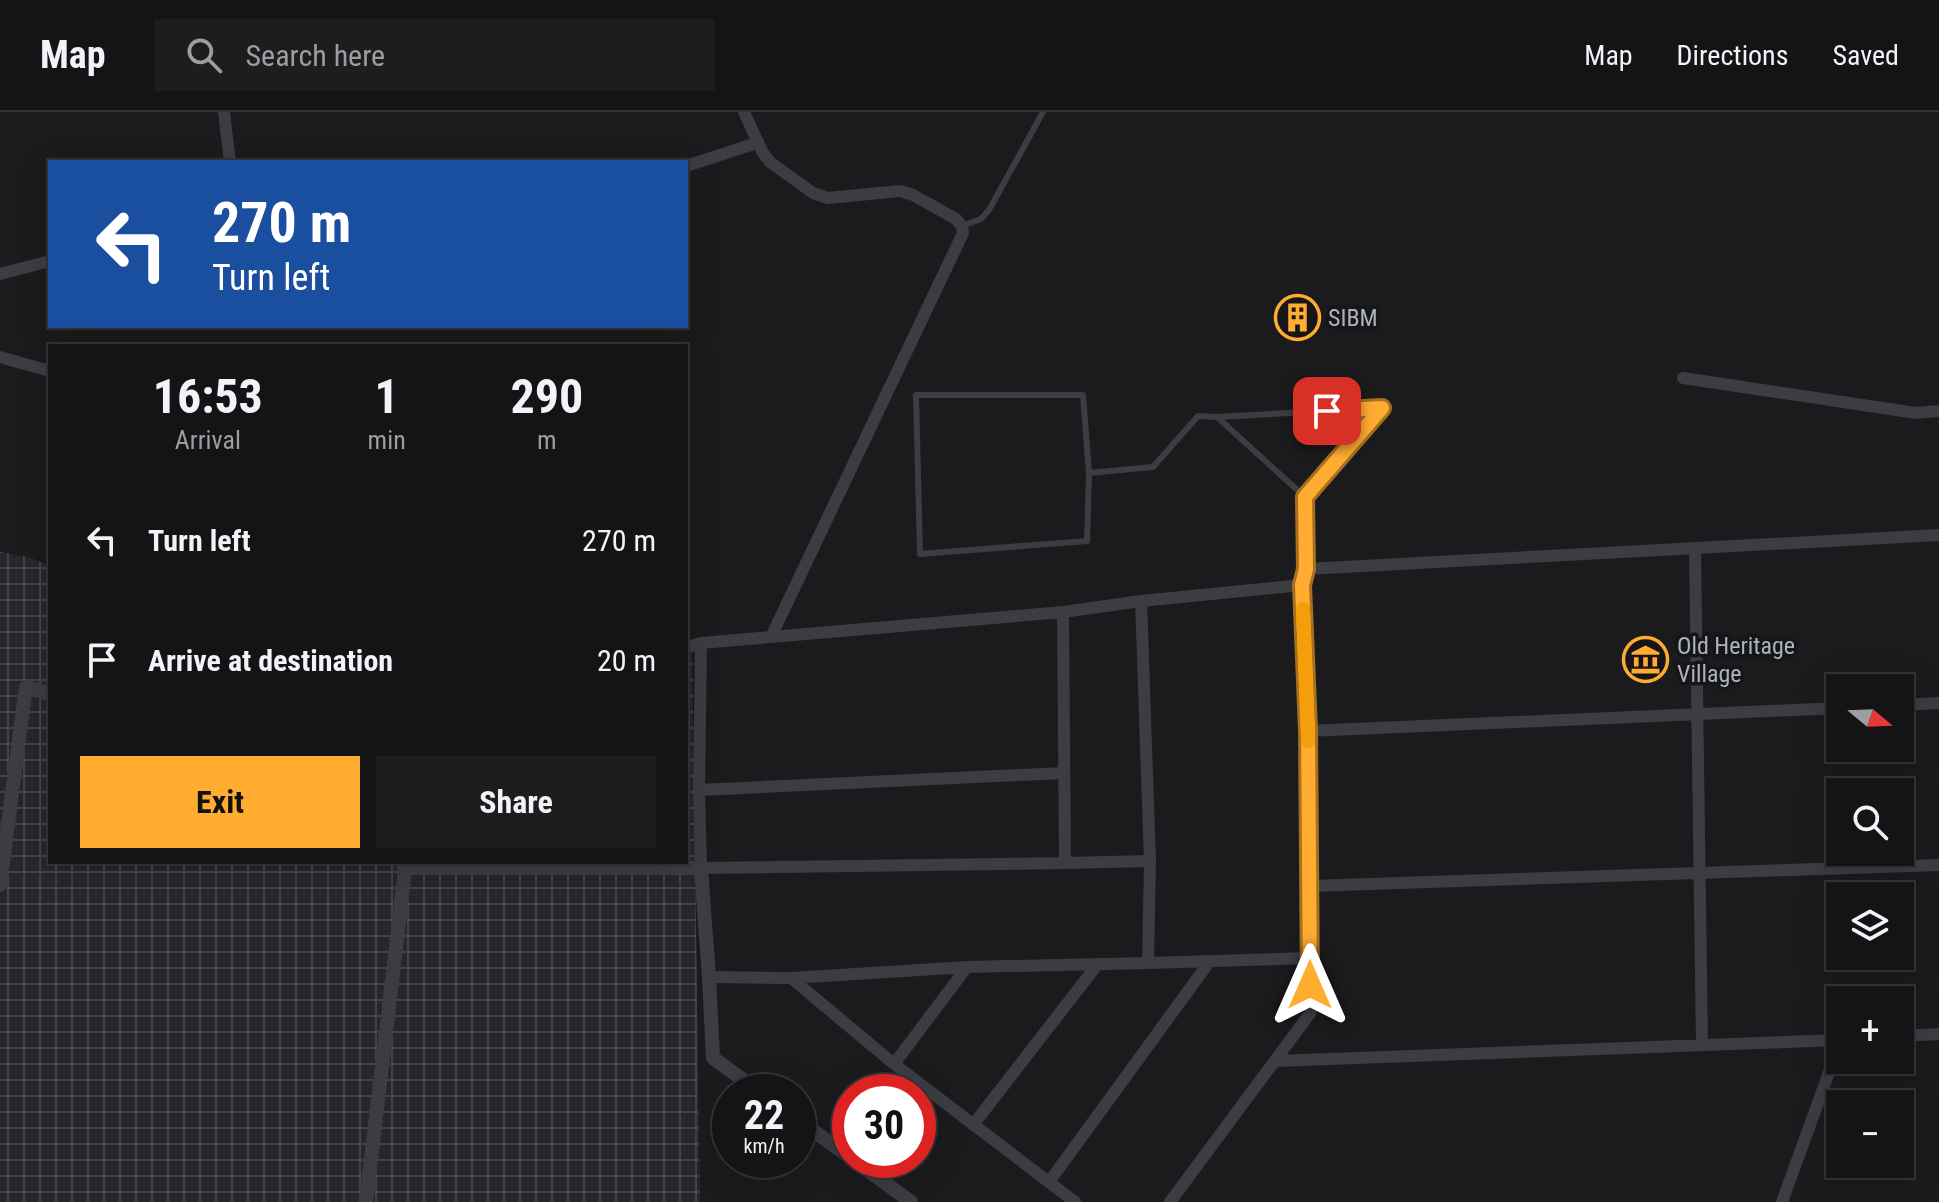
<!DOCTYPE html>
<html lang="en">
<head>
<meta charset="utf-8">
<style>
  :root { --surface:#141416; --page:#1d1d1f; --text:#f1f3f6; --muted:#9d9ea1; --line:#333335; --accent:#ffac31 }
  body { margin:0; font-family:"Roboto Condensed",sans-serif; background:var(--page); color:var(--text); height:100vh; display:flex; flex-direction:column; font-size:30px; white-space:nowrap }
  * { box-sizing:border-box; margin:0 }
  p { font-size:26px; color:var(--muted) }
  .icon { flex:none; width:44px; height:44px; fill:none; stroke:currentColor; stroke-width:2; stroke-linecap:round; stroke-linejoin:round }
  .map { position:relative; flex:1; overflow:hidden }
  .details { position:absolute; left:48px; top:232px; width:640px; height:520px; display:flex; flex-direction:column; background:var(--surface); border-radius:0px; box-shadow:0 8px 32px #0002,0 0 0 2px var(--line) }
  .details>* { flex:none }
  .hud { position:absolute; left:48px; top:48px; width:640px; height:168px; border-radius:0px; box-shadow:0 8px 32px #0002,0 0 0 2px var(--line); background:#1a4fa0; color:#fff; overflow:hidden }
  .needle { width:52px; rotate:109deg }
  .controls { position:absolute; left:1826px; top:562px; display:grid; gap:16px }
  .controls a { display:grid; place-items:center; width:88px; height:88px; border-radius:0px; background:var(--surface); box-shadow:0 8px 32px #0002,0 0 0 2px var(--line); font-size:40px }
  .speed { position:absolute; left:712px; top:962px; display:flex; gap:16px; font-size:40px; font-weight:700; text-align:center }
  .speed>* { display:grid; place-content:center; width:104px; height:104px; border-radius:50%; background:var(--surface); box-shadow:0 8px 32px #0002,0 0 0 2px var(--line); line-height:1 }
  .speed small { font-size:20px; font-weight:400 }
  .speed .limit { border:12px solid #d22; background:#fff; color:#111 }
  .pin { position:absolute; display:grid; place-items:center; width:68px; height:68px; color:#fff; margin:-34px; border-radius:16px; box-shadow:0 4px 12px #0006 }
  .me { position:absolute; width:88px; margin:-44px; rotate:0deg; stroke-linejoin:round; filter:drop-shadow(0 0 6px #0008) }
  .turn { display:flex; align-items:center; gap:28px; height:168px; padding:0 32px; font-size:36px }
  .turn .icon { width:104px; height:104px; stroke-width:2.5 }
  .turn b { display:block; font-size:56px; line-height:68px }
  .eta { display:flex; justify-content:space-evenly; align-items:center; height:136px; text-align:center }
  .eta b { font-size:48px; font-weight:700; line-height:56px }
  .cta { display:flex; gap:16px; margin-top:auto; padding:16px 32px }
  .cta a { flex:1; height:92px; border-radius:0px; background:var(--accent); color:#111; font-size:32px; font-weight:700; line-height:92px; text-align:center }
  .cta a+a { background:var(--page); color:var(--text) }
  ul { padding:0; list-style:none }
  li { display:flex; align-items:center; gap:24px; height:120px; padding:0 32px }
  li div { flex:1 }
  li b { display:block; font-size:30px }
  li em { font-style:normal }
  header { display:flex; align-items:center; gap:48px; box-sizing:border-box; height:112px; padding:0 40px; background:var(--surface); border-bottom:2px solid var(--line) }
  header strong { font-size:38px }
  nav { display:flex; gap:44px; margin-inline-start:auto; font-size:28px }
  .search { width:560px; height:72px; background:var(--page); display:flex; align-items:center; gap:20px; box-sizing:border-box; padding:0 28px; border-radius:0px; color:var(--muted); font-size:30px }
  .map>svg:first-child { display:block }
  .industrial { fill:url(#industrial-grid) }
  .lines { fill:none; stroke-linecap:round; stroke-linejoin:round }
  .service { stroke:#3b3d43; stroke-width:6 }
  .minor { stroke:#3b3d43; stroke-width:12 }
  .tertiary { stroke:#3b3d43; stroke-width:14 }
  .route-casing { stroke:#a67020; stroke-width:20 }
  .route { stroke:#ffac31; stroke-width:14 }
  .slow { stroke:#f59e0b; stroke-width:14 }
  .labels { text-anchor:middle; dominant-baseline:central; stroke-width:7; stroke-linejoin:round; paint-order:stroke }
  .poi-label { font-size:24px; fill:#acb3be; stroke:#161619; text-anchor:start }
</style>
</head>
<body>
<header>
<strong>Map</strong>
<div class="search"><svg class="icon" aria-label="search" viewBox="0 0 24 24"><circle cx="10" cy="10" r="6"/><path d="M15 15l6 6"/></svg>Search here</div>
<nav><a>Map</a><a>Directions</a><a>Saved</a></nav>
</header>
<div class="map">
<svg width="1939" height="1090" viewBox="0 0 1939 1090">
  <defs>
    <pattern id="industrial-grid" width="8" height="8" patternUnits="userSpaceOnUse" patternTransform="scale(2)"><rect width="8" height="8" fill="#26272b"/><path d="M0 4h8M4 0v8" fill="none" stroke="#434448"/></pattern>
  </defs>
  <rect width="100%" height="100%" fill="#1b1b1d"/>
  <path class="industrial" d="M0 440 29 445 50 454V750H686V542L692 541 700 1090H0Z"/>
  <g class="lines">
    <path class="service" d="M962 114 981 107 989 98 1043 0
      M1217 305 1305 385 1306 457
      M1089 361 1083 283H916L920 442 1087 429 1089 361 1153 355 1198 304 1217 305 1382 296
      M1305 385 1382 296"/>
    <path class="minor" d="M224 0 230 50
      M744 0 763 41 770 50 813 81 828 86 900 79 913 83 956 107 962 114 963 121 771 525
      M686 54 757 31
      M0 162 50 149
      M0 245 50 259
      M1683 266 1916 301 1939 299
      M1695 436 1702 933
      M1141 489 1150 749
      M1063 500 1065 751 1150 749 1148 851 1310 846
      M686 536 701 531
      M1900 593 1939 591
      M1308 619 1302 473 1306 457 1939 423
      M699 678 1063 661
      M1065 751 701 756 699 678 701 531 1063 500 1141 489 1302 473
      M1310 774 1939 753
      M709 865 791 866 967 855 1148 851
      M791 866 894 952 1075 1090
      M1900 924 1939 922
      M1275 949 1840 928
      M894 952 967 855
      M973 1013 1097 853
      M1049 1070 1210 849
      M1170 1090 1311 900 1308 619 1840 596
      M1782 1090 1840 930"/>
    <path class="tertiary" d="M404 756H701L709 865 713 946 760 980
      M0 773 26 575 50 582
      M798 1008 850 1045
      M854 1048 911 1090
      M366 1090 406 750"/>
  </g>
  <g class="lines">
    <defs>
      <path id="route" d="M1310 873 1308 619 1302 473 1306 457 1305 385 1382 296 1327 299"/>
    </defs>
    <use href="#route" class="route-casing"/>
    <use href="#route" class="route"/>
    <path class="slow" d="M1303 497 1308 629"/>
  </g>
  <defs>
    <symbol id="building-ring" viewBox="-11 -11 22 22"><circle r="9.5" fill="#161619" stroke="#ffac31" stroke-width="1.5"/><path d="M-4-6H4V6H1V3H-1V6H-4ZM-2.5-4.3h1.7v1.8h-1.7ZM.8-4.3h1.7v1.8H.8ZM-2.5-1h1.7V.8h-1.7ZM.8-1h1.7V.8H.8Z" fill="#ffac31"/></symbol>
    <symbol id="museum-ring" viewBox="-11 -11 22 22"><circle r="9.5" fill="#161619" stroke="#ffac31" stroke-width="1.5"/><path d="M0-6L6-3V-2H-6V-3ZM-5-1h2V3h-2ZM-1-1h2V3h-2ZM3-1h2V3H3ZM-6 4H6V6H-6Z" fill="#ffac31"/></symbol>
  </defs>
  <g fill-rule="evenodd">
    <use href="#building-ring" x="1272" y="180" width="51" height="51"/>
    <use href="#museum-ring" x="1620" y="522" width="51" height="51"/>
  </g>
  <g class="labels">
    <g class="poi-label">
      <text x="1328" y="206">SIBM</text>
      <text x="1677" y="534">Old Heritage<tspan x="1677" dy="28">Village</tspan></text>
    </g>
  </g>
</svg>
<div class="controls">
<a><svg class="needle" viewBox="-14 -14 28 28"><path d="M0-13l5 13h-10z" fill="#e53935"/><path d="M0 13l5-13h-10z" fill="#9d9ea1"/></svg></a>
<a><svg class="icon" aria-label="search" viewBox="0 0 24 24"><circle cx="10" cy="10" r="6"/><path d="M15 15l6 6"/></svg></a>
<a><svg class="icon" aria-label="layers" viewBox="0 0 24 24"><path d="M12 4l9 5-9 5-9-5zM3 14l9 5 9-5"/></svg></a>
<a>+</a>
<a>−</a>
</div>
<div class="speed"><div>22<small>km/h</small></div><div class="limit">30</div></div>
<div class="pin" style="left:1327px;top:299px;background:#d93025"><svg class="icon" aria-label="arrive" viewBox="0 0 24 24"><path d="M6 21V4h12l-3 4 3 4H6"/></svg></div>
<svg class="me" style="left:1310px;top:873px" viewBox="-20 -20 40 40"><path d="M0-17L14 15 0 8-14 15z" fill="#ffac31" stroke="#fff" stroke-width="4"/></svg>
<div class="hud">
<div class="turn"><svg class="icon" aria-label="left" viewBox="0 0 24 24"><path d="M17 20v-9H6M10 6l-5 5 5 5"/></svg><div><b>270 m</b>Turn left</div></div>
</div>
<section class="details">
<div class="eta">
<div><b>16:53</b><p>Arrival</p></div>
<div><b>1</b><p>min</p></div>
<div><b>290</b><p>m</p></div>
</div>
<ul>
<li><svg class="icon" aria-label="left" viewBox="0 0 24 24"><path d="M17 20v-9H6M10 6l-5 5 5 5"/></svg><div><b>Turn left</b></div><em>270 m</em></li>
<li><svg class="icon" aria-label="arrive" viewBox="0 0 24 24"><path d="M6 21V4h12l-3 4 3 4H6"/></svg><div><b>Arrive at destination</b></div><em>20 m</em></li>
</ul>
<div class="cta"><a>Exit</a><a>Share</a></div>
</section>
</div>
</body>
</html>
